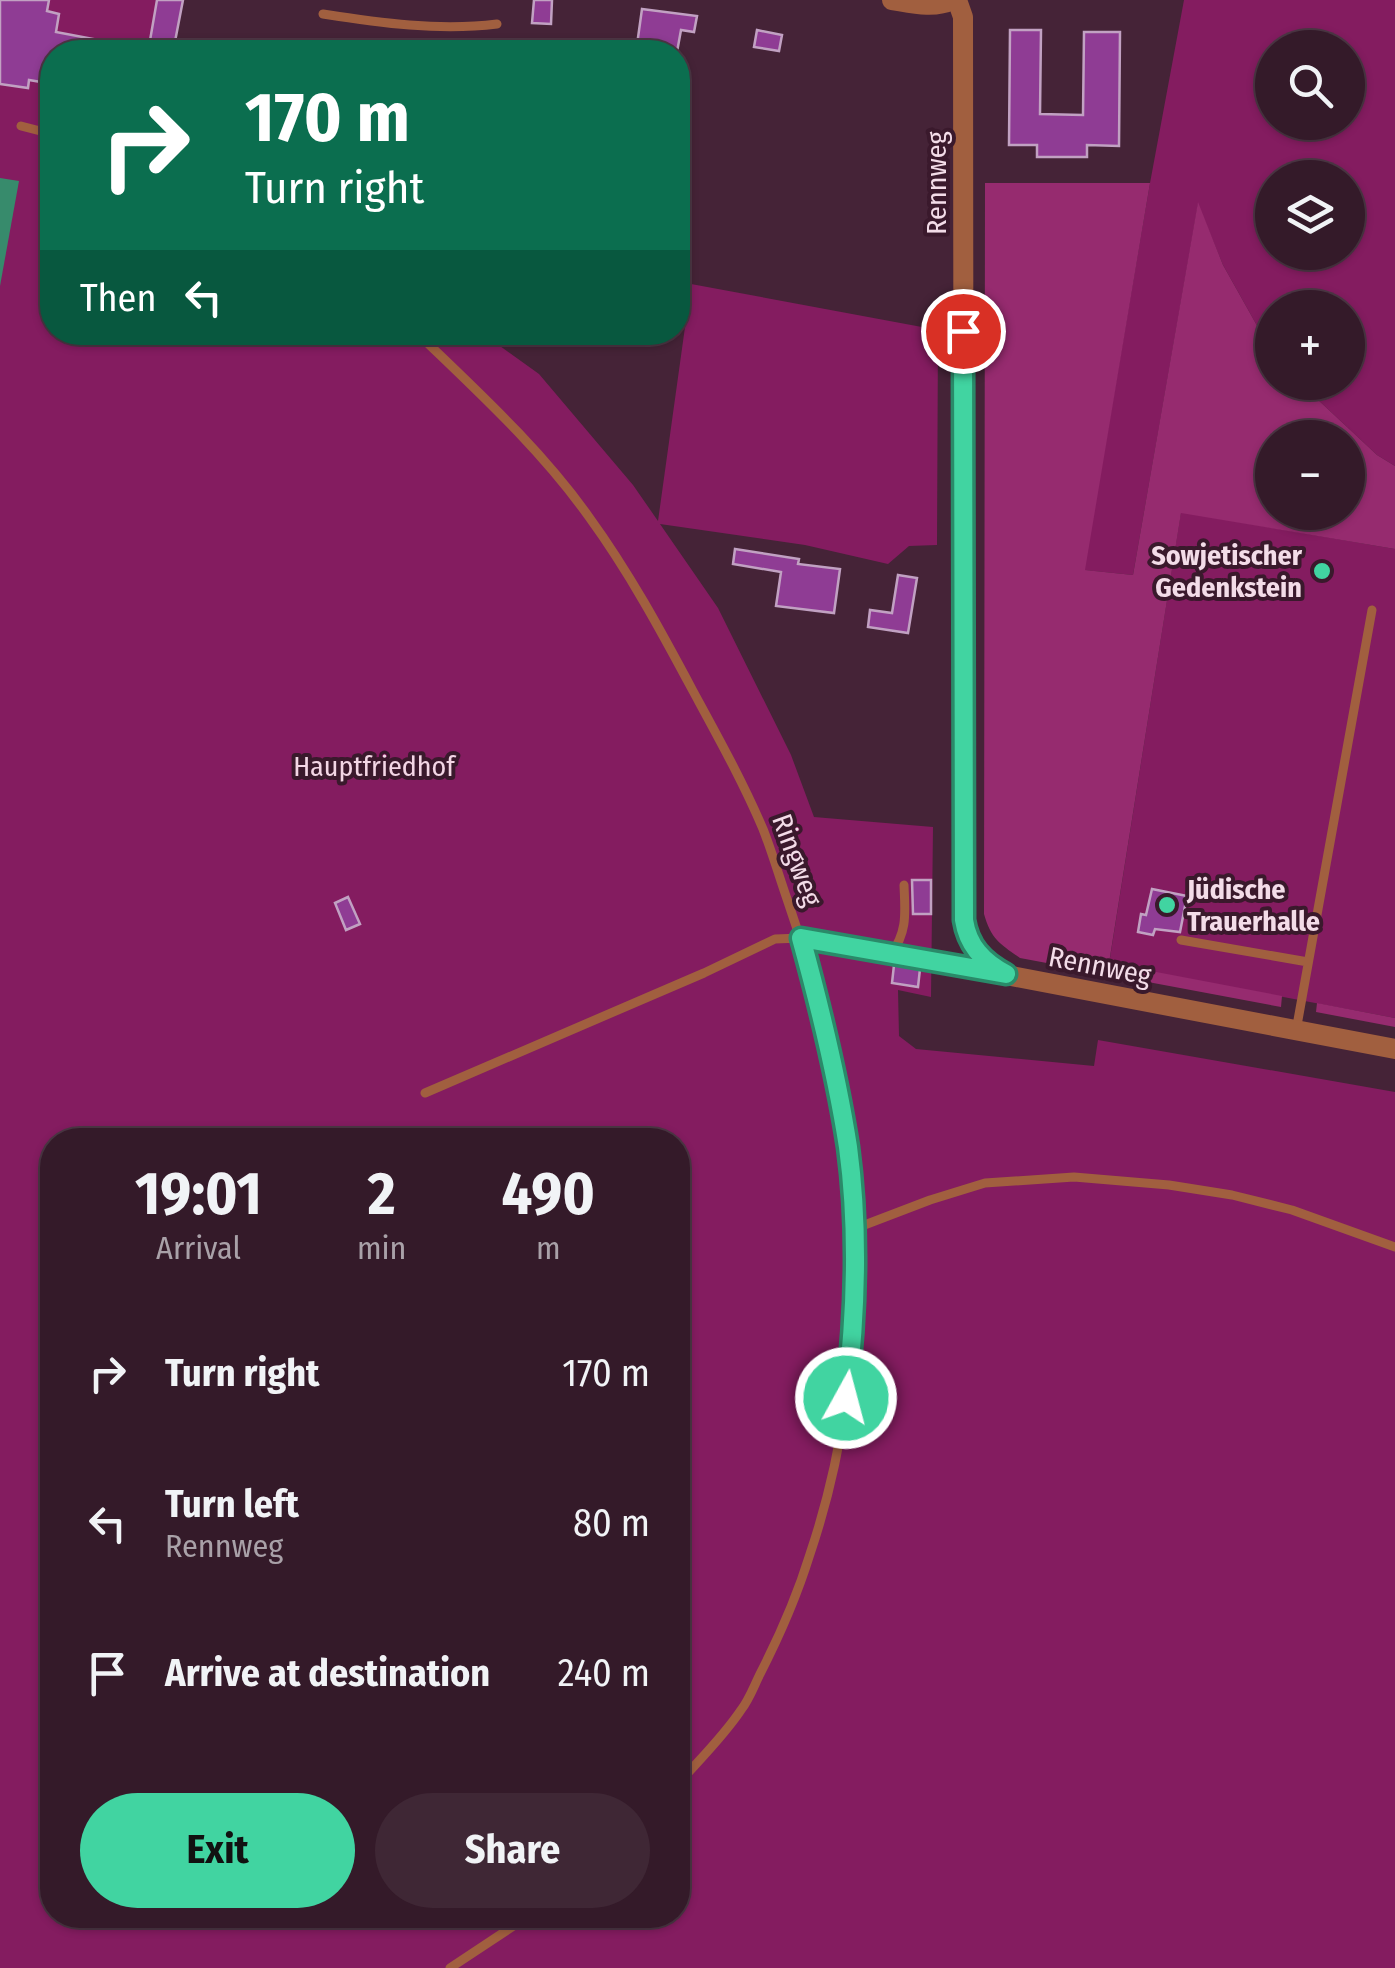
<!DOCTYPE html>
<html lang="en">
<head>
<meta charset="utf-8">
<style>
  :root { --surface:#341a29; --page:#3f2735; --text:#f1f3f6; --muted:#a9a1a8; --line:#4e3846; --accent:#41d4a1 }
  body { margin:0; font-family:"Fira Sans Condensed",sans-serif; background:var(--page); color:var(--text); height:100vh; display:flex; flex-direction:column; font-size:38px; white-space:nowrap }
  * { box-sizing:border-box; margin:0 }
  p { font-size:32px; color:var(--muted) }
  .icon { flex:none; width:55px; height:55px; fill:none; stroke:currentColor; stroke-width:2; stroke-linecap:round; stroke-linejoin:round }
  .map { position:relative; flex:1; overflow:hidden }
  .sheet { position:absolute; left:40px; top:1128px; width:650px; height:800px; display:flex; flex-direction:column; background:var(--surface); border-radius:40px; box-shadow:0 2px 8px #0004,0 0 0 2px var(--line) }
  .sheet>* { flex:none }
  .hud { position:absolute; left:40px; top:40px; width:650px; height:305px; border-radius:40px; box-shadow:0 2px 8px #0004,0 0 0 2px var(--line); background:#0b6e4f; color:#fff; overflow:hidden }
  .fabs { position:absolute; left:1255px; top:30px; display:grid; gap:20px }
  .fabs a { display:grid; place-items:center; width:110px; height:110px; border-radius:50%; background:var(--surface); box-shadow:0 2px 8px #0004,0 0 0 2px var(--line); font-size:50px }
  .pin { position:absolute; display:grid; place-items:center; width:85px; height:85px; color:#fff; margin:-42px; border:5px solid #fff; border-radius:50%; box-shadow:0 2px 10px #0007 }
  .me { position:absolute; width:110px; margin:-55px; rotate:7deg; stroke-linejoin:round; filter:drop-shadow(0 0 8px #0008) }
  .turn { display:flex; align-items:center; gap:35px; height:210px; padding:0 40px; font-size:45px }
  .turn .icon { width:130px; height:130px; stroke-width:2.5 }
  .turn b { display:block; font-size:70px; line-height:85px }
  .then { display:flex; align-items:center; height:95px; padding:0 40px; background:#0003; gap:20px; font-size:38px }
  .eta { display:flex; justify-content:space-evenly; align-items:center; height:170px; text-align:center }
  .eta b { font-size:60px; font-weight:700; line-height:70px }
  .action { display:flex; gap:20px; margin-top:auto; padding:20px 40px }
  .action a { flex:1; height:115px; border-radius:60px; background:var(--accent); color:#111; font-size:40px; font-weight:700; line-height:115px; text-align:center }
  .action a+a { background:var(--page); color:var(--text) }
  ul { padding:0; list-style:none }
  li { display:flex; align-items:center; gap:30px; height:150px; padding:0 40px }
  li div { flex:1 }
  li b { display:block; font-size:38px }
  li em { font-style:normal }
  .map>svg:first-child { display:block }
  .green { fill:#841c60; fill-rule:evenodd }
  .forest { fill:#962b6f; fill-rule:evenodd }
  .water { fill:#378b6c }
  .building { fill:#8f3c94; stroke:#c1a1c2; stroke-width:2.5 }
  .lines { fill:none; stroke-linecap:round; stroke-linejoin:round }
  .service { stroke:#a15f3f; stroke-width:9 }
  .tertiary { stroke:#a15f3f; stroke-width:20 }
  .route-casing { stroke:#2a8a69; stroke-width:25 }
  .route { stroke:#41d4a1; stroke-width:18 }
  .poi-dot { fill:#41d4a1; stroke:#3a192c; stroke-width:4 }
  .labels { text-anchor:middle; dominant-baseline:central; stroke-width:8; stroke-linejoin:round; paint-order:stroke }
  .street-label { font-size:28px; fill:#f3dce8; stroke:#3a192c }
  .poi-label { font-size:28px; font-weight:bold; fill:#f3dce8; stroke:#3a192c; text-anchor:end }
  .park-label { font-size:28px; fill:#f3d6e5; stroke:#3a192c }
</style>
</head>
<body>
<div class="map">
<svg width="1395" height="1968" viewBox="0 0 1395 1968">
  <rect width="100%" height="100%" fill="#452337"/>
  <path class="green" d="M0 0H183L173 52H52V332L482 333 539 374 633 485 658 521 691 284 938 330 937 545 909 546 888 564 805 545 660 524 718 608 791 755 814 817 933 827 931 997 898 990 899 1036 916 1049 1094 1066 1098 1040 1395 1092V1968H0ZM52 1140H678V1915H52Z
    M1184 0H1395V466L1377 455 1300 383 1348 382V308H1272V348L1260 331 1223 265 1198 204 1133 575 1084 570 1150 183ZM1272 48H1348V122H1272ZM1272 178H1348V252H1272Z
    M1181 512 1395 549V1018L1109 964Z"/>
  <path class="forest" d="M985 183H1150L1085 570 1133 575 1198 202 1223 265 1260 331 1272 348V382L1300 383 1377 455 1395 466V549L1181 513 1109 963 1282 996 1281 1007 1020 958C1000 944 991 939 984 914ZM1272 438H1348V512H1272Z
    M1317 1003 1395 1018V1027L1316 1012Z"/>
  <path class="water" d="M0 178 19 181 0 286Z"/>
  <path class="building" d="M0 0H49L47 11 59 14 56 32 125 45 124 52H52V64L47 83 29 80 28 88 0 84Z
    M157 0H183L173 52H148Z
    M534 0H552L551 24 532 23Z
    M642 9 697 16 694 32 681 30 677 52H636Z
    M757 30 782 35 779 51 754 47Z
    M1010 30H1041L1040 114 1083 115 1084 32H1120L1119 146 1087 145V157H1037V145H1009Z
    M735 549 799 559 798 564 840 569 834 613 776 606 781 572 733 564Z
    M898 575 917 578 908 633 868 627 870 610 892 613Z
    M912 880H931V914H913Z
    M1152 889 1187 896 1180 932 1155 929 1153 935 1138 932 1141 914 1146 915Z
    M348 897 360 924 346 930 335 903Z
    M894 965 920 969 918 987 892 983Z"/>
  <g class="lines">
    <path class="service" d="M323 14C380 23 439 31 497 24
      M21 126 52 134
      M416 332C477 391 540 448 589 517 629 572 661 631 693 691 718 737 743 782 763 829 772 852 779 876 787 899 860 1109 882 1341 810 1554 797 1596 780 1635 760 1674 754 1686 749 1700 741 1710 723 1737 699 1760 678 1784
      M1181 940 1308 962
      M891 954C908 931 905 912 904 885
      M1296 1031 1372 610
      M425 1093 704 973 775 939 801 938 993 972
      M854 1229 930 1200 985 1183 1074 1177 1169 1185 1232 1195 1292 1210 1395 1247
      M450 1968 530 1915"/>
    <path class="tertiary" d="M892 0C911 3 934 9 952 0
      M957 0 963 17 964 920C968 946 984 962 1006 975L1395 1049"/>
  </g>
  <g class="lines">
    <defs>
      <path id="route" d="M846 1398C856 1316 859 1229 848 1147 837 1076 820 1007 801 938L1006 974C983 962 968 946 964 920L963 331"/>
    </defs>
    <use href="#route" class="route-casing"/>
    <use href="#route" class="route"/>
  </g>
  <g class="poi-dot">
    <circle cx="1322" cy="571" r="10"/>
    <circle cx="1167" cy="905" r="10"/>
  </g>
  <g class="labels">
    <g class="street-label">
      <text transform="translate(936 183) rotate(-90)">Rennweg</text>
      <text transform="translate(797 860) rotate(70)">Ringweg</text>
      <text transform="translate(1100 966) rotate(11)">Rennweg</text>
    </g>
    <g class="poi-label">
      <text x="1302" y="555">Sowjetischer<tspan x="1302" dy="32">Gedenkstein</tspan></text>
      <text x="1187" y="889" text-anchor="start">Jüdische<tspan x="1187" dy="32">Trauerhalle</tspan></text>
    </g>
    <g class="park-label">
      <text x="374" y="766">Hauptfriedhof</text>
    </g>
  </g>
</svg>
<div class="fabs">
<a><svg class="icon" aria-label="search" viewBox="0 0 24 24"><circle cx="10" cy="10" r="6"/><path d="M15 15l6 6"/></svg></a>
<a><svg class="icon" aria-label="layers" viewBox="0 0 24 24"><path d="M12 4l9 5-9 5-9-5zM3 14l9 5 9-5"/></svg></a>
<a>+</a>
<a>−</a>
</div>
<div class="pin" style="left:963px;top:331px;background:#d93025"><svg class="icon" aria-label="arrive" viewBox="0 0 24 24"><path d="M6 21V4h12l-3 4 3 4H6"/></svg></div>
<svg class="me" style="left:846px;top:1398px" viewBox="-20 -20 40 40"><circle r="17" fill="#41d4a1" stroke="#fff" stroke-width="3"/><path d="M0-11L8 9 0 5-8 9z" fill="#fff"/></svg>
<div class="hud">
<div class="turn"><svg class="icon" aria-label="right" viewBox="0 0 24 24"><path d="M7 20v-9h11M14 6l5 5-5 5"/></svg><div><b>170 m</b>Turn right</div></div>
<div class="then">Then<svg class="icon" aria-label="left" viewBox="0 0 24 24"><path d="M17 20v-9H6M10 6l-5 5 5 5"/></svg></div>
</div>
<section class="sheet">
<div class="eta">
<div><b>19:01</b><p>Arrival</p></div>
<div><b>2</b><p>min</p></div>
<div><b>490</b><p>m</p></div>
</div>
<ul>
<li><svg class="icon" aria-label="right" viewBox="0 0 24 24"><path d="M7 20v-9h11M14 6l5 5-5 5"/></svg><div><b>Turn right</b></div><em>170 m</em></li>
<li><svg class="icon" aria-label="left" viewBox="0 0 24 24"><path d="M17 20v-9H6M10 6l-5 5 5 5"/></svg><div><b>Turn left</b><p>Rennweg</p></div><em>80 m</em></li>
<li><svg class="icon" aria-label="arrive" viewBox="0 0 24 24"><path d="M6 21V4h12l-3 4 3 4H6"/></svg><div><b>Arrive at destination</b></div><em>240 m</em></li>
</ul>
<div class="action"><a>Exit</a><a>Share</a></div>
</section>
</div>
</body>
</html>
